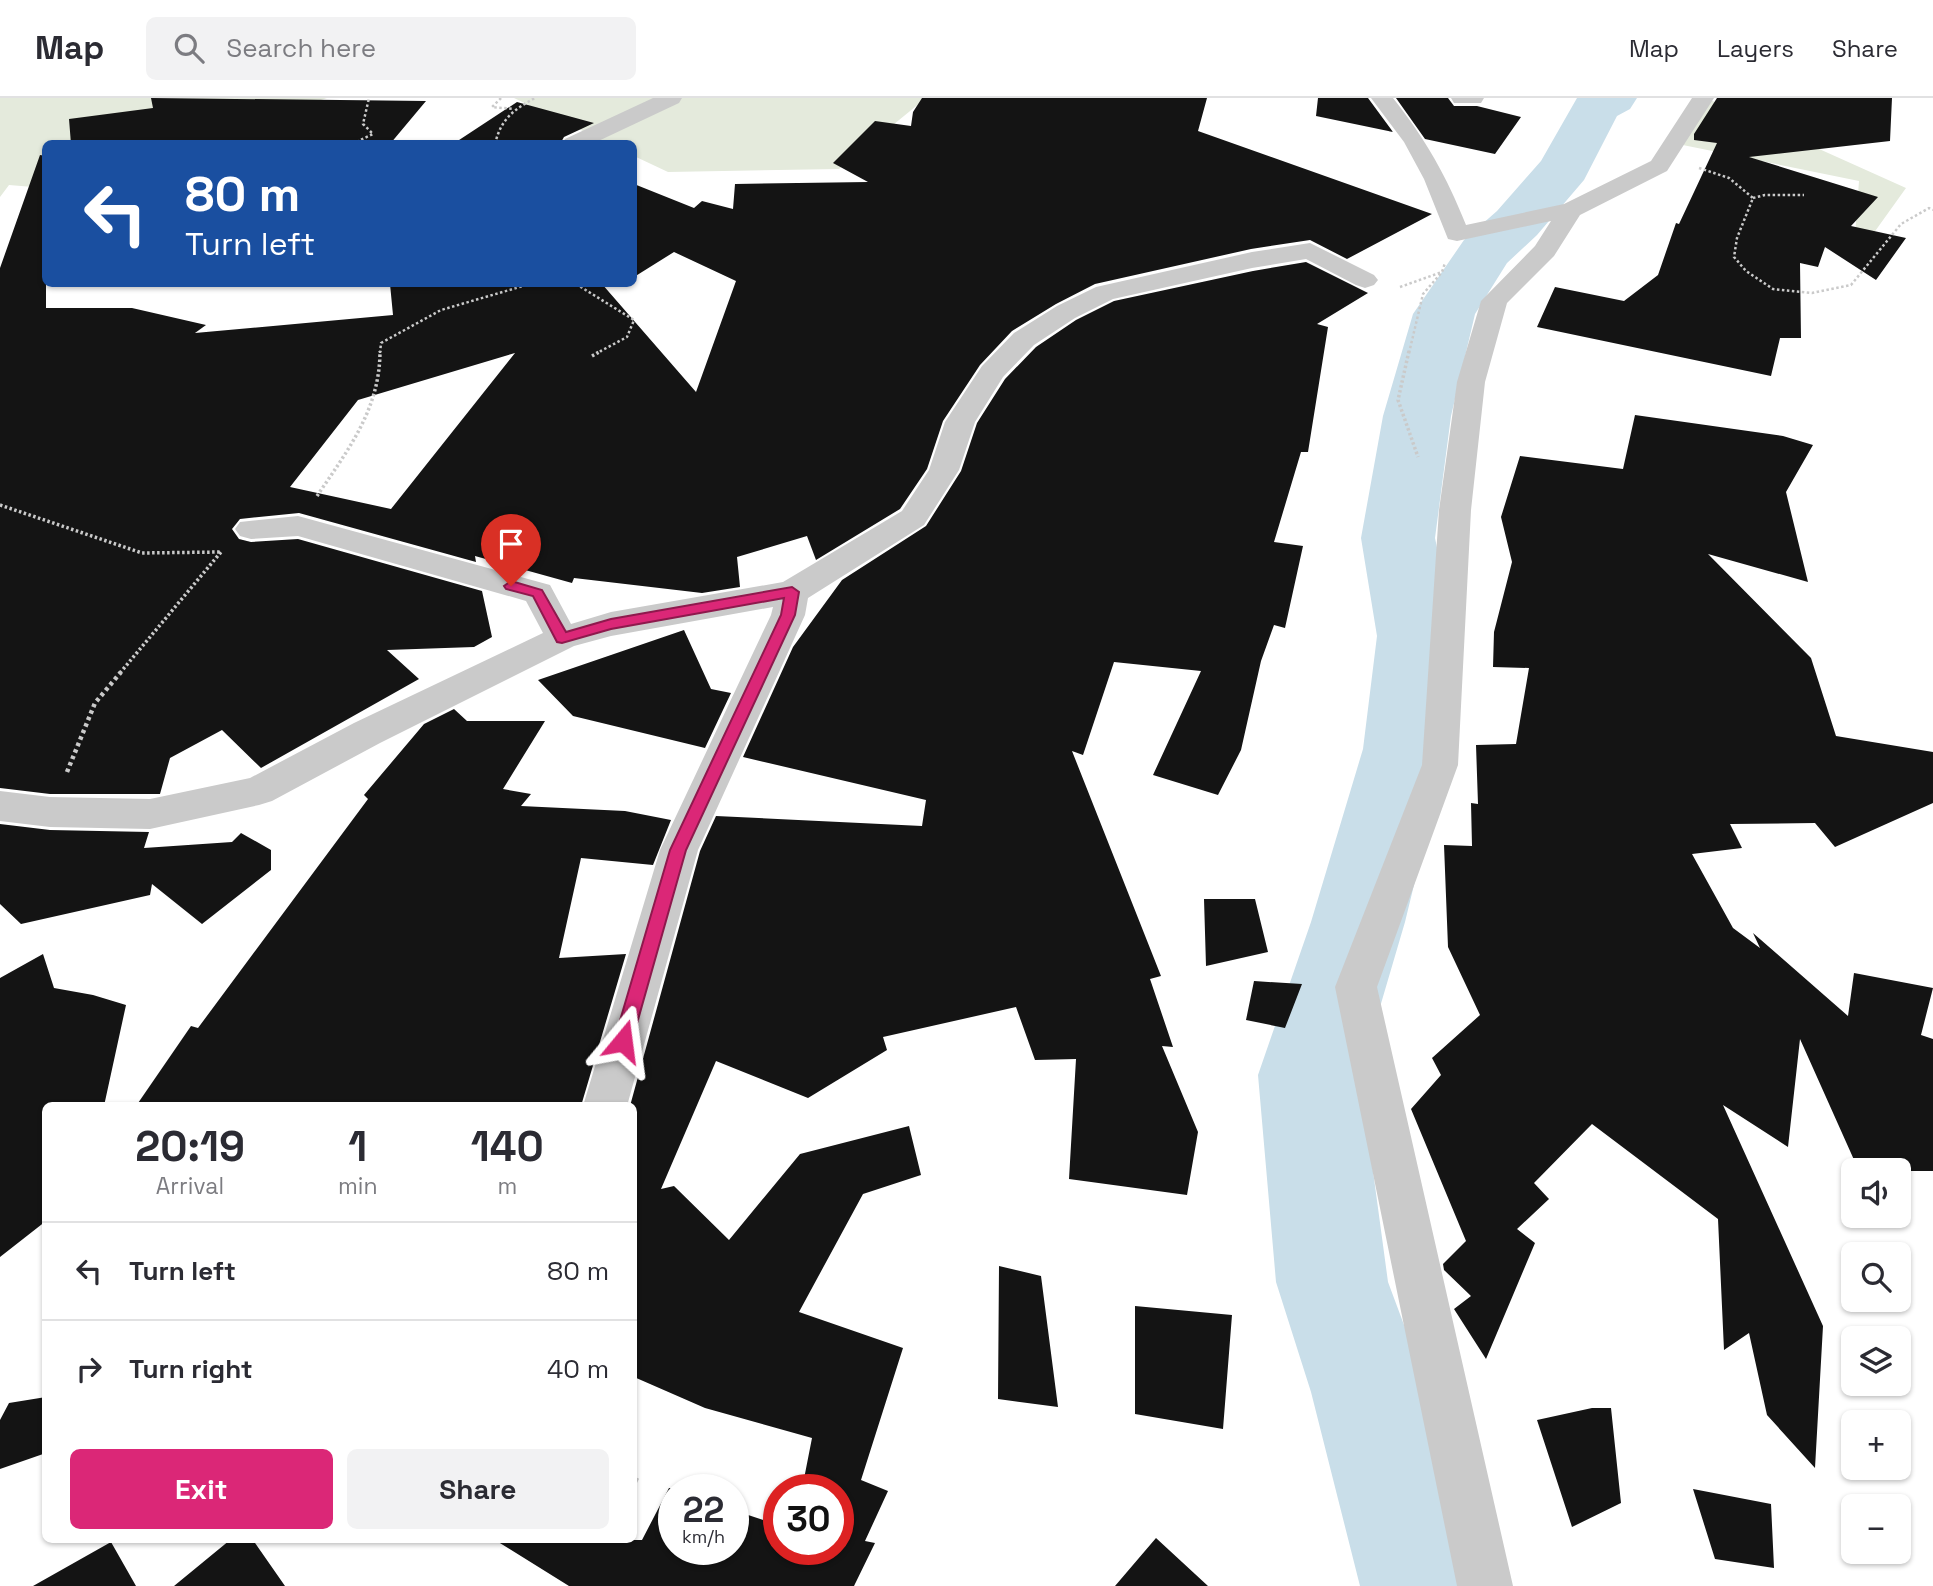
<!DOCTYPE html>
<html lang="en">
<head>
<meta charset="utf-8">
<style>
  :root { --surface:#fff; --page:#f2f2f3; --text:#2b2b33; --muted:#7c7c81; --line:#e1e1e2; --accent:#db2777 }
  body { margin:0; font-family:"Space Grotesk",sans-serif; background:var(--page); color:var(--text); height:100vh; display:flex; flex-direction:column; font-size:26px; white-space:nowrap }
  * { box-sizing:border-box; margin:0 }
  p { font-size:23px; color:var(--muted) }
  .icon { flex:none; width:38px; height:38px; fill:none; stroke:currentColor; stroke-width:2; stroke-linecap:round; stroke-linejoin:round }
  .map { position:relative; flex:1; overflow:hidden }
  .sheet { position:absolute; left:42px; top:1004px; width:595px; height:441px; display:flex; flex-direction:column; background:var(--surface); border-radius:10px; box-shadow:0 2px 5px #0004 }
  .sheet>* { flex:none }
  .guide { position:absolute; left:42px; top:42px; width:595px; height:147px; border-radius:10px; box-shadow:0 2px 5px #0004; background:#1a4fa0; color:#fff; overflow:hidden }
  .controls { position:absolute; left:1841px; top:1060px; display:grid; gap:14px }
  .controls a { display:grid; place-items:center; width:70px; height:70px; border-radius:10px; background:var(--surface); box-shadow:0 2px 5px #0004; font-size:35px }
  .speed { position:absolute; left:658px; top:1376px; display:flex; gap:14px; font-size:35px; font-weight:700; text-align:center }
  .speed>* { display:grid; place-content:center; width:91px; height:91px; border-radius:50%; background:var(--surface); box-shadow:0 2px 5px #0004; line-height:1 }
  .speed small { font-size:18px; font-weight:400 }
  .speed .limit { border:10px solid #d22; background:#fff; color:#111 }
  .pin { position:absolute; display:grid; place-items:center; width:60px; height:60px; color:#fff; margin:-72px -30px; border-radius:50% 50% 50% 0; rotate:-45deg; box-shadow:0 0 7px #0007 }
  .pin .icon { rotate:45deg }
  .me { position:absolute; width:77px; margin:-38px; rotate:16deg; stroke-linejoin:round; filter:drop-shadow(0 0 5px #0008) }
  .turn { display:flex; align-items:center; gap:24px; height:147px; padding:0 28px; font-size:32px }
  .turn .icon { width:91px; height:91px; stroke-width:2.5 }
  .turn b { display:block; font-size:49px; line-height:60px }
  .eta { display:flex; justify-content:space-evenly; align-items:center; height:119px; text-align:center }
  .eta b { font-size:42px; font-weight:800; line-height:49px }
  .primary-button { display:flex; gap:14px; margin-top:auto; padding:14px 28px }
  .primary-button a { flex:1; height:80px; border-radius:10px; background:var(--accent); color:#fff; font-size:28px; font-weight:800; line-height:80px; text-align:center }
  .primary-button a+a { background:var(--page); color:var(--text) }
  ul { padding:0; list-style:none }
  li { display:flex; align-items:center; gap:21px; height:98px; padding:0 28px; border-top:2px solid var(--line) }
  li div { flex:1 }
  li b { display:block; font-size:26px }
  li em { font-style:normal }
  header { display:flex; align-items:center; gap:42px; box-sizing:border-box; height:98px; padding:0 35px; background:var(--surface); border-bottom:2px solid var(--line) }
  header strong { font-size:33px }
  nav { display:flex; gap:38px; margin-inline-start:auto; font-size:24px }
  .search { width:490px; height:63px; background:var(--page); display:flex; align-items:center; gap:18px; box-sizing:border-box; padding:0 24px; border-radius:10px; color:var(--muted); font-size:26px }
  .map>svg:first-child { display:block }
  .green { fill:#e4eadc }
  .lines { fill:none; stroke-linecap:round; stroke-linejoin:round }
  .river { fill:#c9dee9; fill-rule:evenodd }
  .building { fill:#141414; fill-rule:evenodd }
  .path-far3 { stroke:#cacaca; stroke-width:2.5; stroke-dasharray:2.5 2.5; stroke-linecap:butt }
  .path-far2 { stroke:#cacaca; stroke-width:3.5; stroke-dasharray:2.5 2.5; stroke-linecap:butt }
  .path-far1 { stroke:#cacaca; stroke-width:4.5; stroke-dasharray:3.5 3.5; stroke-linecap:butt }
  .path { stroke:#cacaca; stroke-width:5; stroke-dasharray:4.5 4.5; stroke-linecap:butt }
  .minor { fill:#cacaca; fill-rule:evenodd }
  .route { fill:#db2777; stroke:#8e194d; stroke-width:2 }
</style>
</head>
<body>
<header>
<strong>Map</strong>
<div class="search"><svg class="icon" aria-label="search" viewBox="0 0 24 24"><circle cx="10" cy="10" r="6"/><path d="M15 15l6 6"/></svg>Search here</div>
<nav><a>Map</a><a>Layers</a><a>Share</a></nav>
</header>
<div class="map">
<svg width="1933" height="1488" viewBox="0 0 1933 1488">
  <rect width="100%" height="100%" fill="#fff"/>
  <path class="green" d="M0 0H327L238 29 211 45 46 46 45 90 9 87 0 99Z
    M514 0H926L839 71 668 74 634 58V46L608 45Z
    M1706 0 1906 90 1853 164 1859 83 1668 44Z"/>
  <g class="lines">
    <path class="river" d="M1577 0H1637L1630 11 1617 18 1584 82 1537 137 1507 165 1475 216 1451 318 1435 440 1455 538 1447 651 1405 824 1360 977 1388 1184 1429 1294 1488 1488H1360L1311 1294 1276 1184 1258 977 1311 824 1363 651 1377 538 1361 440 1383 318 1413 216 1464 142 1497 113 1541 63Z"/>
  </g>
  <path class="building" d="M151 0 426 3 390 46H71L69 21 153 10Z
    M922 0H1207L1198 33 1432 116 1347 161 1310 142 1251 151 1095 186 1056 206 1012 233 980 267 943 323 927 371 900 411 816 462 807 438 737 459 740 489 702 495 574 480 572 485 475 458 476 464 299 415 240 421 232 431 239 441 251 444 298 441 482 493 492 539 474 549 387 552 419 581 261 670 222 632 170 660 160 696H50L0 690V170L40 57 46 58V210H132L206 227 195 235 393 217 390 186H602L696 294 736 183 674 154 634 179V86L694 110 702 103 733 111 735 86 868 84 833 65 875 23 911 28 913 14ZM515 255 391 411 290 389 358 302Z
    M1318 0H1368L1393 34 1316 18Z
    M1396 0H1448L1454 8H1477L1521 19 1495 56 1425 41Z
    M1717 0H1892L1890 43 1749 59 1878 99 1851 128 1906 140 1876 182 1825 149 1818 169 1800 165 1801 240H1780L1771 278 1537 229 1555 189 1624 203 1658 177 1676 125 1679 126 1717 45 1694 42V36Z
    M517 4 594 25 564 39 560 46H453Z
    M1306 164 1368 195 1317 226 1328 229 1308 354H1301L1274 444 1303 448 1285 530 1274 527 1261 563 1241 652 1218 697 1153 677 1201 573 1114 564 1083 657 1072 653 1161 878 1150 881 1173 949 1162 948 1198 1034 1187 1097 1069 1081 1076 961 1035 962 1016 909 883 939 887 952 808 1000 716 963 661 1091 674 1088 729 1142 800 1056 909 1028 921 1077 863 1096 799 1214 903 1250 861 1382 888 1393 865 1443 875 1445 854 1488H569L495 1442H642L669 1390 675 1391 674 1451H733V1412L769 1424 772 1414 779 1416V1451H838V1391H802L812 1340 705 1310 634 1279V1008H630L700 753 716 718 922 728 926 702 743 659 793 549 842 482 926 428 961 373 977 325 1005 281 1036 249 1076 222 1114 203 1253 173Z
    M1635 317 1783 338 1813 347 1786 394 1808 484 1708 456 1811 560 1836 638 1933 654V705L1835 749 1815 725 1730 726 1742 750 1692 756 1733 830 1760 850 1753 835 1848 918 1854 875 1933 890 1921 937 1933 941V1073H1859L1800 941 1788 1049 1723 1007 1823 1228 1815 1370 1767 1317 1749 1235 1724 1252 1718 1121 1592 1026 1534 1085 1549 1101 1517 1131 1535 1145 1486 1261 1454 1211 1471 1198 1444 1172 1443 1166 1466 1143 1411 1011 1441 977 1432 960 1480 917 1448 849 1444 747 1472 748 1471 705 1478 706 1476 647 1516 646 1529 570 1493 569 1494 534 1512 464 1501 419 1520 358 1623 371Z
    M684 532 711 591 731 595 705 650 573 618 538 582Z
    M454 611 467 623H545L503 691 531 696 521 708 625 713 671 722 653 767 581 760 559 860 626 856 581 1008H136L191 928 198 930 368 701 364 697 424 626Z
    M0 726 50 732 149 734 144 750 232 744 241 735 271 752V772L202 826 152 786 150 797 21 826 0 806Z
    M1204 801H1255L1268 854 1206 868Z
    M43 856 54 890 93 897 126 907 104 1008H46V1123L0 1159V880Z
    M1254 883 1302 886 1285 930 1246 922Z
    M999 1168 1041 1178 1058 1309 998 1301Z
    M1135 1208 1232 1217 1223 1331 1135 1316Z
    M46 1299V1355L0 1371V1322L9 1305Z
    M1592 1310H1611L1621 1405 1572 1429 1537 1322Z
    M1693 1391 1771 1406 1774 1470 1715 1461Z
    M1156 1440 1208 1488H1115Z
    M230 1442H253L285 1488H174Z
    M111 1444 136 1488H33Z"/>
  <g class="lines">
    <path class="path-far3" d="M501 0 492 9 514 11
      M352 46 373 36 363 26 369 0
      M495 46C501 21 513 12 535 0
      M1699 70 1729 80 1753 100 1737 140 1734 159 1746 173 1773 191 1812 195 1851 187 1901 126 1929 110 1933 112
      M1753 100 1765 97H1804
      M576 186 634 222 627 239 597 255
      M1400 189 1442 174 1445 165
      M380 255 381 245 441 212 530 186
      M1409 255 1423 196 1442 174"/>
    <path class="path-far2" d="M1409 253 1398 302 1418 359
      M592 258 601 253
      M317 398C348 352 380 311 380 253
      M0 407 142 455 221 454
      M120 575 221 454"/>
    <path class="path-far1" d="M67 674 95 605 121 574"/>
    <path class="path" d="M634 1381 640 1384"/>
    <path class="minor" d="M653 0H682L679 5 592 46H562L565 41Z
      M1371 0H1393C1426 42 1446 77 1466 127L1564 106 1651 63 1692 0H1714L1667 73 1580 117 1554 158 1507 205 1485 284 1471 412 1458 667 1377 889 1513 1488H1457L1335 889 1422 667 1439 412 1457 284 1481 203 1535 148 1551 123 1457 143 1448 141 1424 81 1404 44Z
      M1451 0H1484L1481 5H1454Z
      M1310 145 1374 177 1378 182 1374 187 1365 190 1356 187 1306 161 1252 170 1113 201 1075 220 1034 247 1003 279 975 324 959 372 924 427 808 500 805 517 698 752 627 1008H583L660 752 771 517 773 509 611 538 574 548 380 645 272 703 259 707 150 731 50 729 0 723V693L50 699 150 701 250 680 354 625 543 535 526 503 298 438 251 441 240 438 235 431 240 424 298 418 550 487 571 526 611 514 783 484 902 413 929 372 945 324 982 268 1014 235 1057 208 1096 189 1252 154Z"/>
  </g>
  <path class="route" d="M511 483 542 492 566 534 611 521 792 489 799 494 795 517 686 752 632 943 629 949 623 951 617 949 614 943 670 752 781 517 784 500 611 531 562 545 557 544 533 498 506 491 504 488Z"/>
</svg>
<div class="controls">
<a><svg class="icon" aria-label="sound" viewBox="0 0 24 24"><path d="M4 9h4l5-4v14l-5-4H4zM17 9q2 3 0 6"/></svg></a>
<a><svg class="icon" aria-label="search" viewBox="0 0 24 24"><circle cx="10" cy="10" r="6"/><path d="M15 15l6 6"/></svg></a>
<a><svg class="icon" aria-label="layers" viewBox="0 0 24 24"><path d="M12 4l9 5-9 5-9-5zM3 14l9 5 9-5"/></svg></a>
<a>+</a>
<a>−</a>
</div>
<div class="speed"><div>22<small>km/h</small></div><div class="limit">30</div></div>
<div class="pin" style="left:511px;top:488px;background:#d93025"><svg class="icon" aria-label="arrive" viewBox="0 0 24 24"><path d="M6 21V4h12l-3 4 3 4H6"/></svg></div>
<svg class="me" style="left:623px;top:943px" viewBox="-20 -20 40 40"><path d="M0-17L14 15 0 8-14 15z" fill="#db2777" stroke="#fff" stroke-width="4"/></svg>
<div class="guide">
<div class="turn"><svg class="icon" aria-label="left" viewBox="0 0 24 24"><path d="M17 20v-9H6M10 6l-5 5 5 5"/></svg><div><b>80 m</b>Turn left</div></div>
</div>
<section class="sheet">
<div class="eta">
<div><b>20:19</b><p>Arrival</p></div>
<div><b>1</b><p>min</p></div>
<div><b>140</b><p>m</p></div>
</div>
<ul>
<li><svg class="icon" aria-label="left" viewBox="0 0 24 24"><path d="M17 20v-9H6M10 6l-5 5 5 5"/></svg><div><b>Turn left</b></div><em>80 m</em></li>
<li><svg class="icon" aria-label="right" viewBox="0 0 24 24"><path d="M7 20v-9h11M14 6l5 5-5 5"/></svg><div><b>Turn right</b></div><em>40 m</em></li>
</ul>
<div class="primary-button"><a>Exit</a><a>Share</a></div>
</section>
</div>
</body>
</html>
